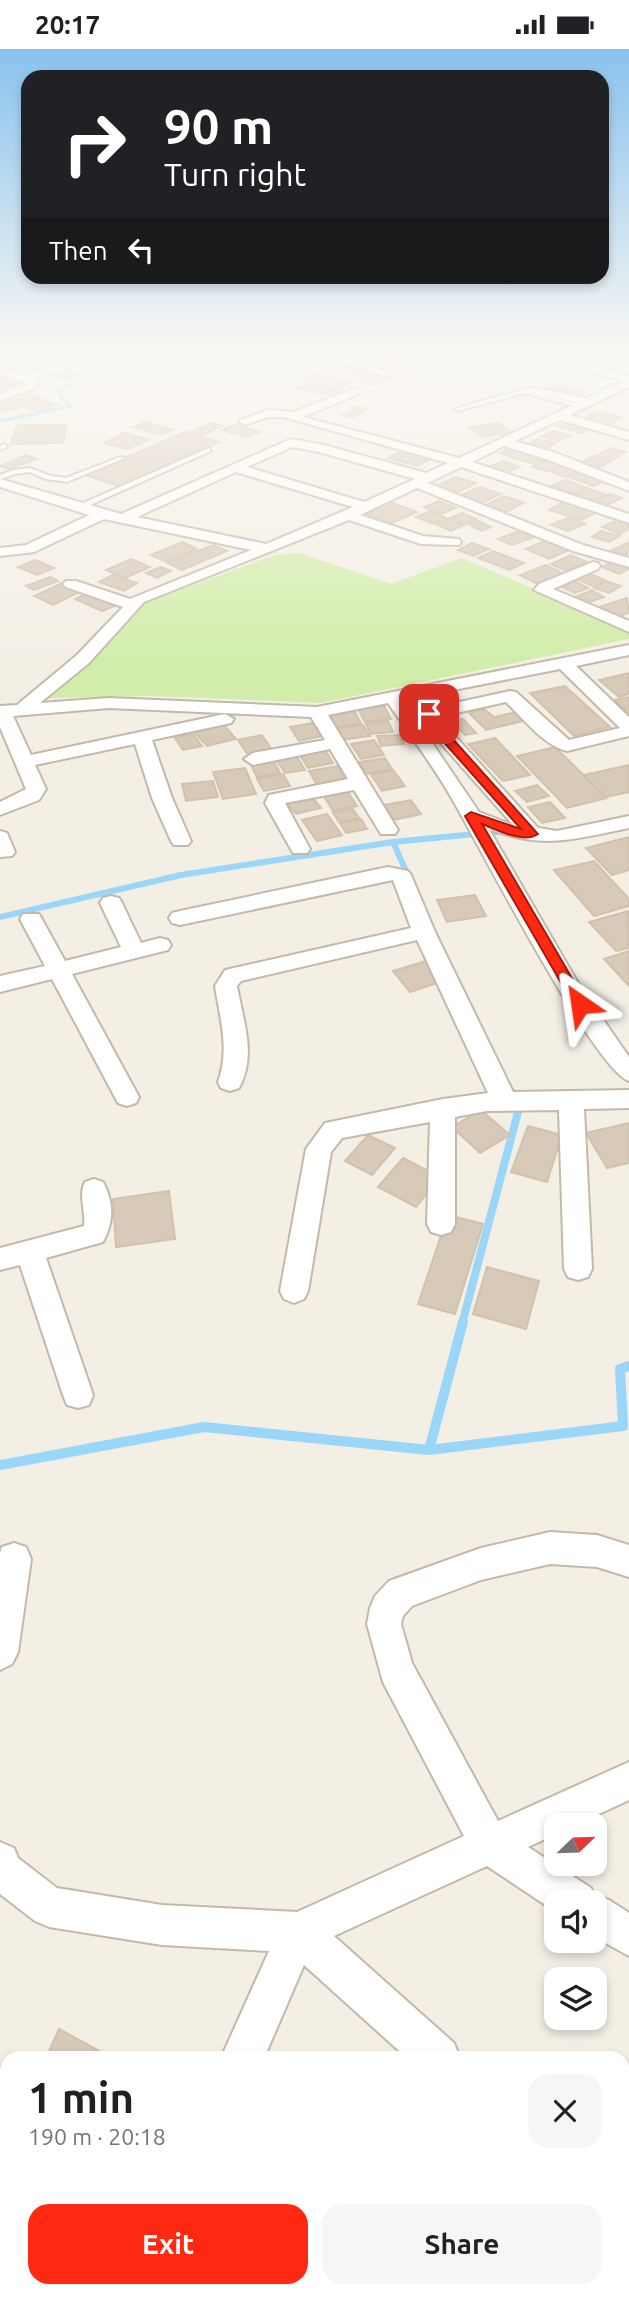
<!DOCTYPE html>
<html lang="en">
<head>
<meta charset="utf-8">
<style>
  :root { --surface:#fff; --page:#f6f6f6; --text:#202124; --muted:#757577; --accent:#ff2911 }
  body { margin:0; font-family:Ubuntu,sans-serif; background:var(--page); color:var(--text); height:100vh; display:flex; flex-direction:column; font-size:26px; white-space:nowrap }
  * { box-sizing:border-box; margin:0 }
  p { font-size:23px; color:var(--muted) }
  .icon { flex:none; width:38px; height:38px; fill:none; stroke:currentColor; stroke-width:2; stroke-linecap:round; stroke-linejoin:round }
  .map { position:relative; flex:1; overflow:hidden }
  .sheet { position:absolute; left:0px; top:2002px; width:630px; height:247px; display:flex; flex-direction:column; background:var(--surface); border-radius:21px 21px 0 0; box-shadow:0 4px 10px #0003 }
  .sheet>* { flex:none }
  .banner { position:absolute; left:21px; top:21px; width:588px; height:214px; border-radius:21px; box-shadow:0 4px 10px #0003; background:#202124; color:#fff; overflow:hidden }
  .needle { width:46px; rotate:67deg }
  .tools { position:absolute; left:544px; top:1764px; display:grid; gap:14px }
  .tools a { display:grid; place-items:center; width:63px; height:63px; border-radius:14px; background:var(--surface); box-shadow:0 4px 10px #0003; font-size:35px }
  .pin { position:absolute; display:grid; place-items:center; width:60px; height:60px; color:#fff; margin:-30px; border-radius:14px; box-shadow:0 4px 10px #0006 }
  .me { position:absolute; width:77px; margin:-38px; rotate:328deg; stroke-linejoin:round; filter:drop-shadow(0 0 5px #0008) }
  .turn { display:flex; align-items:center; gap:24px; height:147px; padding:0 28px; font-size:32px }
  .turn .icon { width:91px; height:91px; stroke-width:2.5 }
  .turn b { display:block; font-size:49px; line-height:60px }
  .then { display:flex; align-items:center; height:66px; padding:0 28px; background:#0003; gap:14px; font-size:26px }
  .round { display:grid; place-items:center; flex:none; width:74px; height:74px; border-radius:21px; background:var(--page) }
  .summary { display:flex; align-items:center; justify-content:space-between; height:119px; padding:0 28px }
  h1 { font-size:42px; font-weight:700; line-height:52px }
  .primary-button { display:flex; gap:14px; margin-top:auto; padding:14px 28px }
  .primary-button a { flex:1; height:80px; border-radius:21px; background:var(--accent); color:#fff; font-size:28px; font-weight:700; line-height:80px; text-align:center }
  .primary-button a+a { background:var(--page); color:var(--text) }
  .status { display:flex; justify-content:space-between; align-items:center; height:49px; padding:0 35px; background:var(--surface); direction:ltr }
  .status svg { height:19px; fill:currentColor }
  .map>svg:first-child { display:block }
  .green { fill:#d1eda9 }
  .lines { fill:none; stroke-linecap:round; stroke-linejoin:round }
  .stream-far3 { stroke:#9ad6f7; stroke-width:3.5 }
  .stream-far2 { stroke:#9ad6f7; stroke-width:6 }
  .stream-far1 { stroke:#9ad6f7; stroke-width:8 }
  .stream { stroke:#9ad6f7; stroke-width:10 }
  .building { fill:#d7cab9; stroke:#d2c1ab; stroke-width:2 }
  .service-casing { stroke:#c3b9a9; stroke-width:4 }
  .minor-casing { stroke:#c3b9a9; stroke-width:4 }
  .service { fill:#fff; fill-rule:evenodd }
  .minor { fill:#fff; fill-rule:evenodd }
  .route { fill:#ff2911; stroke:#a61b0b; stroke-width:2 }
</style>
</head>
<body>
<div class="status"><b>20:17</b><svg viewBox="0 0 49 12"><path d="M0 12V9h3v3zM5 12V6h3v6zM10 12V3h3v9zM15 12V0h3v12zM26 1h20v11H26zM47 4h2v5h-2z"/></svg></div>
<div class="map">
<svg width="629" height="2248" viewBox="0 0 629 2248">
  <rect width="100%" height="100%" fill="#f4efe5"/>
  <path class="green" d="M299 504 391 535 462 509 629 581V590L321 654 149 647 46 649 111 590 145 554 274 506Z"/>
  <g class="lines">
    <path class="stream-far3" d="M270 306 325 318
      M0 372 71 357 60 347V341L126 312 113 306"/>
    <path class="stream-far2" d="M393 793 410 831
      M0 868 181 826 393 793 506 782"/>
    <path class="stream-far1" d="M462 1275 518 1063"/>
    <path class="stream" d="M429 1401 463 1273
      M0 1416 204 1378 429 1401 623 1377 620 1320 629 1317"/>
  </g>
  <path class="building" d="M308 306H318L339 310 327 316 299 311Z
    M384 310 402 315 392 319 374 314Z
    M342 314 392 329 372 336 359 332 367 329 331 318Z
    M42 315 53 319 37 324 25 319Z
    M405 316 421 320 412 324 395 320Z
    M67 321 81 325 65 331 52 327Z
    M313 325 353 333 346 337 305 329Z
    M7 328 25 334 6 340 0 338V330Z
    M307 334 342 340 333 346 297 340Z
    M555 336 585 342 578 347 548 341Z
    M31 346 57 356 37 362 11 352Z
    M7 353 20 358 0 364V356Z
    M357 358 368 360 353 368 343 366Z
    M598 362 621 369 611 374 587 367Z
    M570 371 595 377 582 384 557 377Z
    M145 373 173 381 161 386 134 378Z
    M212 374 222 377 202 386 191 383Z
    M499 374 511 384 482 388 470 378Z
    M17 376H67L63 394 11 395Z
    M234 376 259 383 247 388 222 381Z
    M554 382 570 387 559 392 542 387Z
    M185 383 219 393 119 437 85 426Z
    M125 384 148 391 127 400 104 394Z
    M537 390 556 394 546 400 527 396Z
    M513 398 546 408 533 415 500 404Z
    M610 399 625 403 613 411 597 407Z
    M406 400 434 408 417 417 388 409Z
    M26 406 37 410 9 420 0 417Z
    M593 407 611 412 599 419 580 414Z
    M549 409 563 414 546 422 532 418Z
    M503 412 520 418 504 424 488 418Z
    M561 417 577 423 565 428 549 422Z
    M583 423 607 431 593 437 569 428Z
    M455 428 476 434 456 444 435 438Z
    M566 431 587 439 570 447 548 438Z
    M480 438 501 445 480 455 459 447Z
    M590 440 607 446 591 452 575 446Z
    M610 445 622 449 607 456 595 452Z
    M504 447 524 454 506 463 486 456Z
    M566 451 600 461 582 471 549 461Z
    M439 452 456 459 441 465 424 458Z
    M390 453 417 463 390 475 363 465Z
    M430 462 446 469 433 475 416 468Z
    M462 464 476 470 464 475 450 469Z
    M569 468 585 475 568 482 551 476Z
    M622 469 629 471V480L620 485 602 478Z
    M449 470 464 476 451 482 436 475Z
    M478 472 491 478 482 482 468 475Z
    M520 482 534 488 512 496 498 490Z
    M601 482 619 487 609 493 592 488Z
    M546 491 569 501 549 510 526 500Z
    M182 493 197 500 167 513 151 506Z
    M629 493 627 506 612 501Z
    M472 494 489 500 474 507 458 501Z
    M213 496 227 502 182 521 168 514Z
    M493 502 524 514 509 521 478 509Z
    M571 506 587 513 566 522 551 515Z
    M131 510 150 518 125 529 106 521Z
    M35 511 54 519 37 526 18 518Z
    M616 511 629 516V520L619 525 602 518Z
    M546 516 567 527 542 537 520 526Z
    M160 518 171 522 157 529 146 524Z
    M588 524 605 531 593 537 576 530Z
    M112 526 137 534 124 542 99 533Z
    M50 528 58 532 34 541 26 537Z
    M572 531 588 539 575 544 558 536Z
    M606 532 621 537 609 544 594 539Z
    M62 534 81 542 53 556 34 547Z
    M592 541 604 548 590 553 577 547Z
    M88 544 115 557 102 562 75 550Z
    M627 549 629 564 616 568 599 558Z
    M629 624V645L619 648 599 631Z
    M565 637 610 678 574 687 530 644Z
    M629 648V664L614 651Z
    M384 657 391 670 365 673 358 660Z
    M484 660 494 668 522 662 531 670 486 681 469 664Z
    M354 662 361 674 337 678 330 665Z
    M463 670 476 684 465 686 452 672Z
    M388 672 393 683 371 685 366 675Z
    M313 674 322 687 299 692 290 678Z
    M223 675 236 690 207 697 194 683Z
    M363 676 370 687 342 691 336 679Z
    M193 685 202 697 183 701 175 689Z
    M262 686 272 701 248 706 238 691Z
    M400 686 404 695 381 697 377 687Z
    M495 689 530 726 503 732 468 695Z
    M374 691 384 706 361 710 351 695Z
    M555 698 607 749 567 759 517 707Z
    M325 701 333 714 308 719 300 706Z
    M296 706 305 721 285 724 276 710Z
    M272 708 280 724 257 728 249 712Z
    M385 709 392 720 366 725 359 713Z
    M629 716V743L606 748 584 726Z
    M338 717 347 733 318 738 309 722Z
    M245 719 256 745 223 750 213 723Z
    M393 721 405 737 382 742 371 726Z
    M283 725 290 737 264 742 257 730Z
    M213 732 218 748 186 752 182 735Z
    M537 736 549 747 527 753 515 742Z
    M346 740 357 757 333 762 322 744Z
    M311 747 321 759 296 765 286 754Z
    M411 751 421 765 394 771 384 756Z
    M550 753 565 769 542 774 528 758Z
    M353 760 359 769 339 773 333 764Z
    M327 765 342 786 317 792 302 771Z
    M361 770 367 780 346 784 340 774Z
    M629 788V821L612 826 586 799Z
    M594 812 629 850V857L594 867 554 821Z
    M475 846 486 867 447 873 437 851Z
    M628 862 629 899 616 902 589 873Z
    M629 902V937L604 910Z
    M426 912 443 932 410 943 393 922Z
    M481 1061 510 1086 480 1104 452 1078Z
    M629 1074V1114L607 1119 586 1084Z
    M528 1077 562 1086 547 1133 511 1123Z
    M368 1086 395 1099 372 1126 345 1112Z
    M403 1109 440 1128 416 1158 378 1138Z
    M169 1142 175 1190 116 1198 113 1150Z
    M448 1166 483 1175 455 1265 418 1255Z
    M487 1218 539 1232 526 1280 473 1265Z
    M59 1980 112 2009H46Z
    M7 2143V2216L0 2211V2159Z"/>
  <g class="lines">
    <defs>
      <path id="service" d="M525 340 584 357 581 359 525 344 457 362 454 360Z
        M5 395 7 398 0 401V397Z
        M209 399 211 402 81 460 74 458Z
        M120 408 125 409 67 433 46 430 30 423 15 425 0 430V426L13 421 30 419 51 427 66 429Z"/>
      <path id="minor" d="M85 306H100L38 330 36 339 0 352V344L26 334 0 326V319L27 327Z
        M326 306H341L394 325 384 327Z
        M417 306H433L449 312 443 315Z
        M530 306H547L629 327V338L570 366 629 383V391L560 371 515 392 556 404 629 433V442L546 410 504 397 472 413 629 465V474L461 418 428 434 583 496 629 509V518L573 502 417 439 360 466 423 487 459 490 461 493 459 496 421 495 349 471 144 553 89 614 40 654 109 649 317 658 629 596V606L576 617 629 668V687L567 702C543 696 524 670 506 653L438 668 538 779 557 782 629 767V779C574 790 544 801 489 780L578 934 629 1008V1032C594 1021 477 792 451 748 432 715 409 685 388 654L328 666 398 781 395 785H381L354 741 285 754 310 800 307 804H293L265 754 269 746 348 730 330 700 253 716 244 710 253 704 325 691 311 668 109 659 13 667 31 706 225 665 234 670 231 674 152 691 172 749 191 792 188 796H174L171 792 152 749 135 695 35 716 46 740 39 751 0 766V753L26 740 0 678V657L17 656 77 606 123 558 66 538 63 535 66 532H76L130 550 251 501 104 470 34 503 0 507V499L26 496 89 466 0 438V430L121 465 291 390 324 396 426 424 448 414 283 368H268L245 376 239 372 267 361 293 363 355 339 359 341V345L303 368 459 409 577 354 530 342V338L587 349 624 332 531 308ZM292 398 319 403 415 430 364 453 247 418ZM236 423 353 458 266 495 137 468ZM560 620 620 679 569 691 516 643 510 642 423 661 420 665 423 674 513 776 479 763 403 651Z
        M611 306H629V308L616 310Z
        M593 513 598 514 600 517 598 520 553 540 629 572V583L534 541 539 535Z
        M0 782 7 784 15 803 12 807 0 808Z
        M388 818 408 822 411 826 435 883 513 1043 629 1041V1059L584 1060 592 1220 588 1228 578 1231 568 1228 564 1220 559 1061 487 1062 455 1068V1175L451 1183 441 1186 431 1183 427 1175 430 1073 342 1089 331 1103 308 1242 304 1250 294 1254 284 1250 280 1242 306 1100 325 1074 443 1050 488 1044 417 891 241 932 237 937C243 971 257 1007 239 1039L230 1042 221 1039 218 1033C230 1000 220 970 215 937L225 921 411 879 393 831 180 876 172 874 169 869 172 864 180 862Z
        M111 847 119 849 122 854 141 894 160 889 168 891 171 896 168 901 72 925 139 1048 136 1054 127 1057 118 1054 52 930 0 943V927L45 917 20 870 23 865H39L65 912 121 898 100 854 103 849Z
        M94 1130 103 1133C114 1153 114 1173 103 1193L46 1209 93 1346 89 1356 78 1359 67 1356 63 1346 20 1216 0 1221V1199L84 1177C86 1162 78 1146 85 1133Z
        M550 1483 597 1486 629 1496V1528L597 1518 550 1515 481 1531 412 1557 403 1567 401 1575 412 1614 498 1772 629 1713V1751L575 1776H556V1785L528 1798 591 1839 594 1845 609 1851 629 1864V1907L595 1888V1853H556V1863L487 1817 334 1887 454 1994 460 2009H407L304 1916 264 2009H221L269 1902 162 1896 49 1878 35 1872 0 1845V1793L14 1799 18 1809 57 1839 162 1856 297 1863 464 1787 383 1633 367 1575 370 1559 375 1547 389 1532 481 1499Z
        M14 1494 26 1498 31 1510 18 1603 12 1615 0 1621V1504L2 1498Z
        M623 2150 629 2153V2201L623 2198Z
        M108 2242H156L153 2248H105Z"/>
    </defs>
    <use href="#service" class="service-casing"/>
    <use href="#minor" class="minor-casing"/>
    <use href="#service" class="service"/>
    <use href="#minor" class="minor"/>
  </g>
  <linearGradient id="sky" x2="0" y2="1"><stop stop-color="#89c2ee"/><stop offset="0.49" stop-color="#faf8f3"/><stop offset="1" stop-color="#faf8f3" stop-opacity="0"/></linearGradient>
  <rect width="629" height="620" fill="url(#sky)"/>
  <path class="route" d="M425 663H432L434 669 538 785C524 795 497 781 482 775L587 955 585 958H575L465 767 471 763 521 780 425 672Z"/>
</svg>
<div class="tools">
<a><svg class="needle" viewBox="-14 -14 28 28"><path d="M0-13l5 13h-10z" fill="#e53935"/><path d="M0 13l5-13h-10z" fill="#757577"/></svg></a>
<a><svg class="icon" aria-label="sound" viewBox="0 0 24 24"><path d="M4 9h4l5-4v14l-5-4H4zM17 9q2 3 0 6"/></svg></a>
<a><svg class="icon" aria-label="layers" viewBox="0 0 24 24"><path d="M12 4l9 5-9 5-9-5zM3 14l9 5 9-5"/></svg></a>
</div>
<div class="pin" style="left:429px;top:665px;background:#d93025"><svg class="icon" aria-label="arrive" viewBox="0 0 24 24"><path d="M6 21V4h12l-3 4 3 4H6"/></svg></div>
<svg class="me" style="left:580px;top:955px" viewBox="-20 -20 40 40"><path d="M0-17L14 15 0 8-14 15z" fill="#ff2911" stroke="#fff" stroke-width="4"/></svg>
<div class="banner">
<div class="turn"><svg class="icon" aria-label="right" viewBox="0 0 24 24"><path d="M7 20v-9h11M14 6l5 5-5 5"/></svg><div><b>90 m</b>Turn right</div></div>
<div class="then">Then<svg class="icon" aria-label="left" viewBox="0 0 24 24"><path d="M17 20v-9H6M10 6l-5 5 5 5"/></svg></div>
</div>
<section class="sheet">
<div class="summary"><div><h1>1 min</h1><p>190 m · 20:18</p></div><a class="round"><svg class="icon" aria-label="close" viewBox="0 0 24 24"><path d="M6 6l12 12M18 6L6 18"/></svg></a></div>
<div class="primary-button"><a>Exit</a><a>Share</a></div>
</section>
</div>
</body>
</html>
